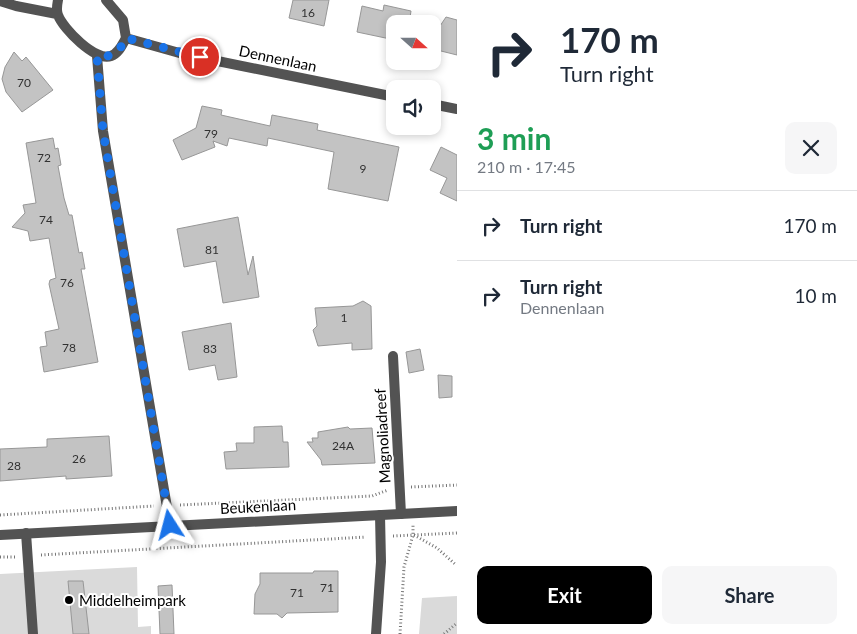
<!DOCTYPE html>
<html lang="en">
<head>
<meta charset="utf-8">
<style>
  :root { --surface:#fff; --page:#f6f6f7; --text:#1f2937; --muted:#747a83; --line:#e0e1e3; --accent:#000 }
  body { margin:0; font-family:Lato,sans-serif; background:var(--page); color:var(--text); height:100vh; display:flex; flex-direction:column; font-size:19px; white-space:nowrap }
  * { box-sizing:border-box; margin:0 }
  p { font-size:16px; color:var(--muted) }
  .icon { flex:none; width:28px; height:28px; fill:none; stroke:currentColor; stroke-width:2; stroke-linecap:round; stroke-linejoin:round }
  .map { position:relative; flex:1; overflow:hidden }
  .details { display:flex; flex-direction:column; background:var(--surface); width:400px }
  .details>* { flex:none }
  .hud { background:#fff; color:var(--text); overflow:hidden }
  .needle { width:32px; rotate:111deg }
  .tools { position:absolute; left:386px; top:15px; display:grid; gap:10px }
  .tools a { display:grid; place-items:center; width:55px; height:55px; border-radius:10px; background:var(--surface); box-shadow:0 2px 8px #0003; font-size:25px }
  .pin { position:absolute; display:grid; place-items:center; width:42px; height:42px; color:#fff; margin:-21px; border:2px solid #fff; border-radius:50%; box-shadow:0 1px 5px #0007 }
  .me { position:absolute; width:55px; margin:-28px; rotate:351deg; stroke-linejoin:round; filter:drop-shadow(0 0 4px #0008) }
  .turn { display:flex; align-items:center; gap:18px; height:105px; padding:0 20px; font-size:22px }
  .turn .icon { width:65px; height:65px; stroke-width:2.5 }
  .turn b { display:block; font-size:35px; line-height:42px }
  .round { display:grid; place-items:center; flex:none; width:52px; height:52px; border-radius:10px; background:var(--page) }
  .headline { display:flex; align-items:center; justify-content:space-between; height:85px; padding:0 20px }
  h1 { font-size:30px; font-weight:700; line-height:38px; color:#1e9e55 }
  .primary-button { display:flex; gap:10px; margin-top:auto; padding:10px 20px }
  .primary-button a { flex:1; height:58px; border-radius:10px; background:var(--accent); color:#fff; font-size:20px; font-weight:700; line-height:58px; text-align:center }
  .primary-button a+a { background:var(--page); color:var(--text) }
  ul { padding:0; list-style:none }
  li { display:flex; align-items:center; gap:15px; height:70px; padding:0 20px; border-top:1px solid var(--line) }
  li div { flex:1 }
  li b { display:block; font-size:19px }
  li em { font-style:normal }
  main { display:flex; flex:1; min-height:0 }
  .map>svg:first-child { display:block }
  .green { fill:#dadada }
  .building { fill:#c3c3c3; stroke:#979797 }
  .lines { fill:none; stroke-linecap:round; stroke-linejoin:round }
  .path { stroke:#757575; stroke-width:3; stroke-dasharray:1 2.5; stroke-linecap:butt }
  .service { stroke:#535353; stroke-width:10 }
  .minor { stroke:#535353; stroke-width:10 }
  .tertiary { stroke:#535353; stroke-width:10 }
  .route { stroke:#1a73e8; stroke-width:9; stroke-dasharray:0 16.2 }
  .poi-dot { fill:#000; stroke:#fff; stroke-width:2 }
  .labels { text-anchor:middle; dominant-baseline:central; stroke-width:4; stroke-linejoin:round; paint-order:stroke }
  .number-label { font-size:12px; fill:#313131 }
  .street-label { font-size:15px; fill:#000; stroke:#fff }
  .poi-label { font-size:15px; fill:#000; stroke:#fff; text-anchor:start }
</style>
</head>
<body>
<main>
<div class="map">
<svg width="457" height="634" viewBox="0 0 457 634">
  <rect width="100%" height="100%" fill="#fff"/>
  <path class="green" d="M137 567 138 627 151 626V634H0V574Z
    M457 596V634H419L422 598Z"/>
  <path class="building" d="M293 0H329L324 26 289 18Z
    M384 5 411 11 409 24H395V40L357 32 362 6 383 11Z
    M446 17 457 20V55L437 50 440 26Z
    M14 52 22 61 26 57 53 90 22 112 6 92 2 79 5 67Z
    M202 106 222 110 221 115 270 126 272 115 318 124 317 130 399 147 388 201 328 189 334 152 268 138 267 146 229 138 227 146 213 141 215 147 182 160 173 140 196 128Z
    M53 138 55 149 58 148 61 165 58 166 64 198 69 215H72L79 253 82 252 85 269H81L98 362 44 372 40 347 47 346 45 332 59 329 49 284 50 280 56 278 49 238 30 241 28 231 12 227 25 213 23 205 36 203 26 143Z
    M441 147 457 155V201L440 193 447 178 430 170Z
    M238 217 248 275 253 256 259 297 223 303 216 261 184 267 177 229Z
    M363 301 371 306 372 349 352 350V343L318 346 313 330 317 326 315 308 353 306Z
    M231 323 237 377 218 380 215 365 189 370 182 332Z
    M420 349 424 370 409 373 406 352Z
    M438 375 452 376V397L439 398Z
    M282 426 283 442H288L289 467 226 469 224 452 237 451 236 443H254V427Z
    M348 427 350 429 372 428 375 463 322 465 321 460 307 442H313L312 438H318V432Z
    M109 436 112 476 66 479V476L0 481V449L47 447V439Z
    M314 571H338V612L287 613 282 618 277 614H254L255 594 260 584V573H313Z
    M68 581H83L89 634H73Z
    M172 585 174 634H160L158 586Z"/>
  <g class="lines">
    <path class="path" d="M411 487 457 485
      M180 505 372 496 388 490
      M0 515 154 506
      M414 535 437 548 455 564
      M393 536 457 533
      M41 555 366 537
      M0 557H15
      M400 634 404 567 413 535V525
      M444 634 457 623"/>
    <path class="service" d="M26 533 33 634"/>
    <path class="minor" d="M58 0C57 5 56 10 58 15 63 29 96 62 111 56 119 53 122 45 126 38L123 20 106 0
      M0 1 16 6 57 14
      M126 38 183 54 395 97
      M97 56 103 131 170 525
      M432 104 457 109
      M393 356 401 514
      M376 634 381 562 380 515"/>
    <path class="tertiary" d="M0 535 457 511"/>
  </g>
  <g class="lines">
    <path class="route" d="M170 525 103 131 97 56C113 58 119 52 126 38L200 57"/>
  </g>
  <circle class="poi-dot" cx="69" cy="600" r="5"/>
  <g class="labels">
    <g class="number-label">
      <text x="308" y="12">16</text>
      <text x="24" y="82">70</text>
      <text x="211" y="133">79</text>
      <text x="44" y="157">72</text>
      <text x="363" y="168">9</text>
      <text x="46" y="219">74</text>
      <text x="212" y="249">81</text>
      <text x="67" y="282">76</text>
      <text x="344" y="317">1</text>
      <text x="69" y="347">78</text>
      <text x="210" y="348">83</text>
      <text x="343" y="445">24A</text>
      <text x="79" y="458">26</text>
      <text x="14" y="465">28</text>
      <text x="327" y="587">71</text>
      <text x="297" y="592">71</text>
    </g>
    <g class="street-label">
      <text transform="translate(278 58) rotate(12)">Dennenlaan</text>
      <text transform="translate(382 436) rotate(-93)">Magnoliadreef</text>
      <text transform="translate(258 506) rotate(-3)">Beukenlaan</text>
    </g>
    <g class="poi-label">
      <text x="79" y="600">Middelheimpark</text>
    </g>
  </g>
</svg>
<div class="tools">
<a><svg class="needle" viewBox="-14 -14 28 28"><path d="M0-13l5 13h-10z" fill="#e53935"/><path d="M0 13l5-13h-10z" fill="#747a83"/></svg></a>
<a><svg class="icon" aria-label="sound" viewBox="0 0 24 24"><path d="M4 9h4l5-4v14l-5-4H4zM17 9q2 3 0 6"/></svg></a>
</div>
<div class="pin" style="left:200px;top:57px;background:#d93025"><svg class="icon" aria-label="arrive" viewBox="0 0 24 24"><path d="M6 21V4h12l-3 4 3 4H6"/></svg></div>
<svg class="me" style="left:170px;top:525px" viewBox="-20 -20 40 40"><path d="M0-17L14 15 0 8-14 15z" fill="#1a73e8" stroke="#fff" stroke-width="4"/></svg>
</div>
<section class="details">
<div class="hud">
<div class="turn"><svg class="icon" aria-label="right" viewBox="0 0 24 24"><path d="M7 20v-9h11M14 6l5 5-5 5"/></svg><div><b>170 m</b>Turn right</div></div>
</div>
<div class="headline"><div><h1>3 min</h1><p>210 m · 17:45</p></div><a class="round"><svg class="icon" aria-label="close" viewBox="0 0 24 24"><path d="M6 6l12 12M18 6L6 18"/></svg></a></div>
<ul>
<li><svg class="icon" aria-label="right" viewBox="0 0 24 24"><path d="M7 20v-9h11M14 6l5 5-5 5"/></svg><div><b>Turn right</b></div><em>170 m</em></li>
<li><svg class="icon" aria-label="right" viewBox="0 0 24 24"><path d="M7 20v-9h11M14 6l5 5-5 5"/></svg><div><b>Turn right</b><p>Dennenlaan</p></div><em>10 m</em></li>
</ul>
<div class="primary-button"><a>Exit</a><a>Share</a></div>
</section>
</main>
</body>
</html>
